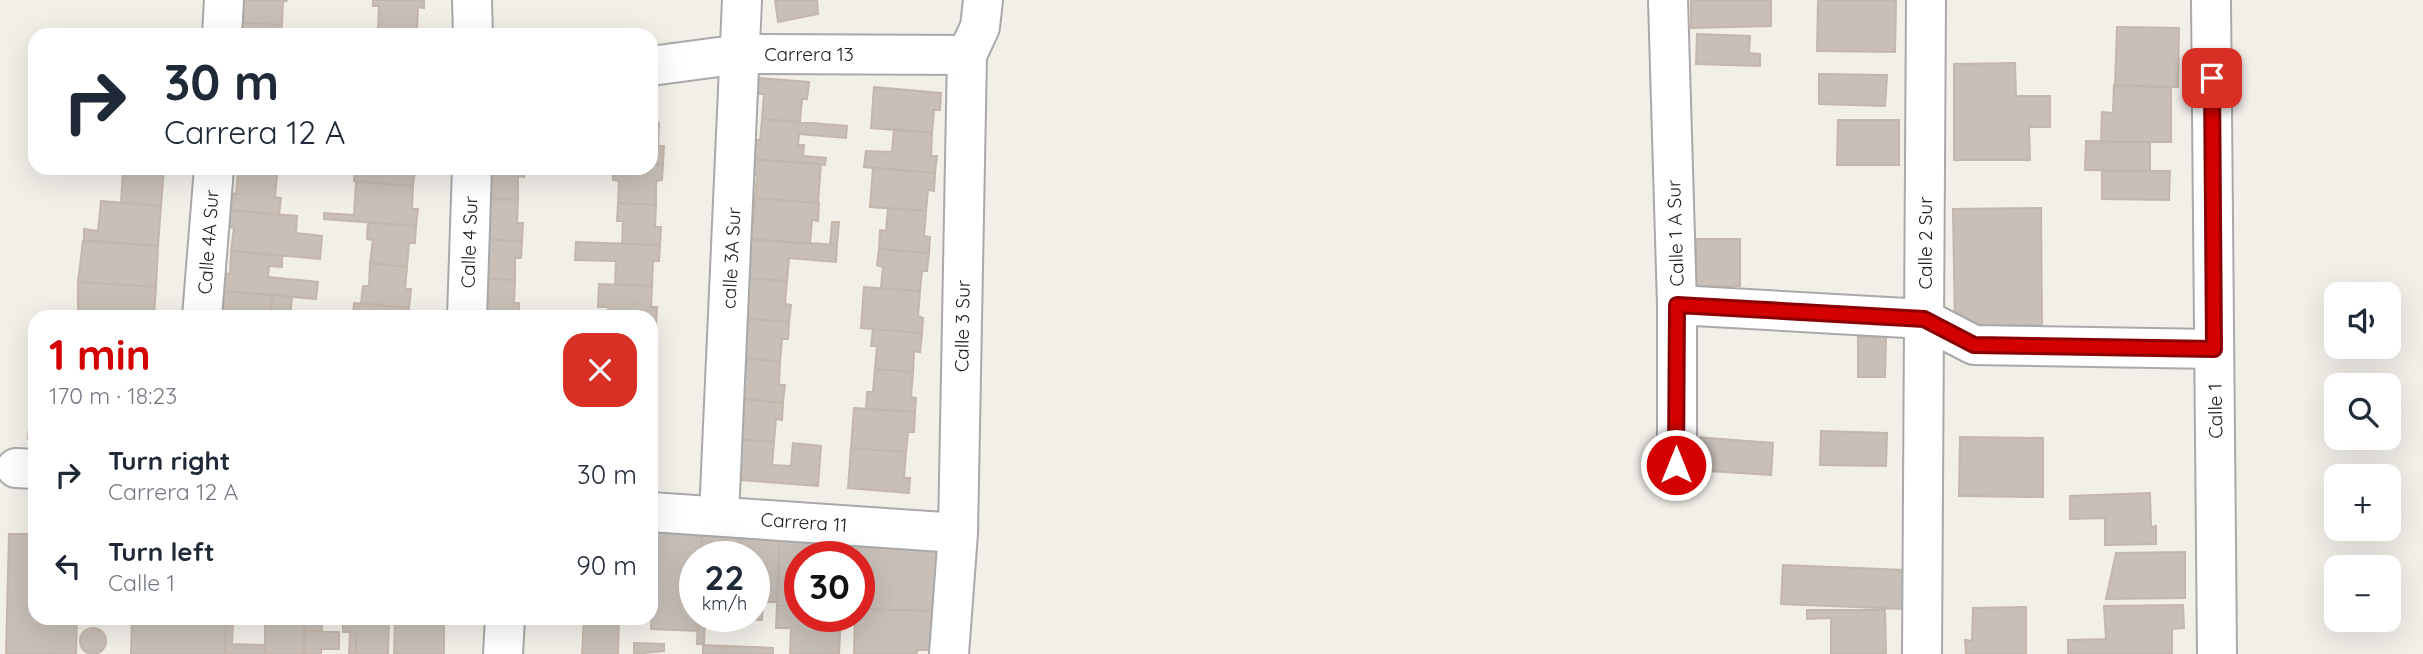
<!DOCTYPE html>
<html lang="en">
<head>
<meta charset="utf-8">
<style>
  :root { --surface:#fff; --page:#f2f2f3; --text:#1f2937; --muted:#747a83; --accent:#d40000 }
  body { margin:0; font-family:Quicksand,sans-serif; background:var(--page); color:var(--text); height:100vh; display:flex; flex-direction:column; font-size:26px; white-space:nowrap }
  * { box-sizing:border-box; margin:0 }
  p { font-size:23px; color:var(--muted) }
  .icon { flex:none; width:38px; height:38px; fill:none; stroke:currentColor; stroke-width:2; stroke-linecap:round; stroke-linejoin:round }
  .map { position:relative; flex:1; overflow:hidden }
  .panel { position:absolute; left:28px; top:310px; width:630px; height:315px; display:flex; flex-direction:column; background:var(--surface); border-radius:21px; box-shadow:0 7px 28px #0002 }
  .panel>* { flex:none }
  .guide { position:absolute; left:28px; top:28px; width:630px; height:147px; border-radius:21px; box-shadow:0 7px 28px #0002; background:#fff; color:var(--text); overflow:hidden }
  .tools { position:absolute; left:2324px; top:282px; display:grid; gap:14px }
  .tools a { display:grid; place-items:center; width:77px; height:77px; border-radius:14px; background:var(--surface); box-shadow:0 7px 28px #0002; font-size:35px }
  .speed { position:absolute; left:679px; top:541px; display:flex; gap:14px; font-size:35px; font-weight:700; text-align:center }
  .speed>* { display:grid; place-content:center; width:91px; height:91px; border-radius:50%; background:var(--surface); box-shadow:0 7px 28px #0002; line-height:1 }
  .speed small { font-size:18px; font-weight:400 }
  .speed .limit { border:10px solid #d22; background:#fff; color:#111 }
  .pin { position:absolute; display:grid; place-items:center; width:60px; height:60px; color:#fff; margin:-30px; border-radius:14px; box-shadow:0 4px 10px #0006 }
  .me { position:absolute; width:77px; margin:-38px; rotate:0deg; stroke-linejoin:round; filter:drop-shadow(0 0 5px #0008) }
  .turn { display:flex; align-items:center; gap:24px; height:147px; padding:0 21px; font-size:32px }
  .turn .icon { width:91px; height:91px; stroke-width:2.5 }
  .turn b { display:block; font-size:49px; line-height:60px }
  .round { display:grid; place-items:center; flex:none; width:74px; height:74px; border-radius:21px; background:var(--page) }
  .summary { display:flex; align-items:center; justify-content:space-between; height:119px; padding:0 21px }
  h1 { font-size:42px; font-weight:700; line-height:52px; color:var(--accent) }
  ul { padding:0; list-style:none }
  li { display:flex; align-items:center; gap:21px; height:91px; padding:0 21px }
  li div { flex:1 }
  li b { display:block; font-size:26px }
  li em { font-style:normal }
  .map>svg:first-child { display:block }
  .building { fill:#c7bfb8; stroke:#c4b6ab; stroke-width:2 }
  .lines { fill:none; stroke-linecap:round; stroke-linejoin:round }
  .minor-casing { stroke:#a9a9a9; stroke-width:42 }
  .minor { stroke:#fff; stroke-width:38 }
  .route-casing { stroke:#8a0000; stroke-width:18 }
  .route { stroke:#d40000; stroke-width:12 }
  .labels { text-anchor:middle; dominant-baseline:central; stroke-width:7; stroke-linejoin:round; paint-order:stroke }
  .street-label { font-size:19px; fill:#222; stroke:#fff }
</style>
</head>
<body>
<div class="map">
<svg width="2423" height="654" viewBox="0 0 2423 654">
  <rect width="100%" height="100%" fill="#f2efe9"/>
  <path class="building" d="M239 0H288L283 2 282 25 243 23 244 0Z
    M373 0H424V8L418 7 417 30 378 29 379 6H373Z
    M775 0H817L818 14 778 22Z
    M1691 0H1771V26L1691 28Z
    M1818 0H1896L1895 52 1817 51Z
    M243 23 282 25 281 35H243Z
    M2117 27 2179 28 2178 87 2115 86Z
    M378 29 417 30V35H378Z
    M1697 34 1750 36 1749 53 1760 54V66L1696 64Z
    M2015 63 2016 96H2050V127H2029L2030 160H1954V64Z
    M1819 74 1887 75 1885 106 1819 104Z
    M759 78 809 82 807 99H802L800 122 762 119 764 94H758Z
    M2114 85 2171 87V142H2101L2102 112 2113 113Z
    M874 87 941 93 940 110H934L932 133 871 128Z
    M762 119 847 126 846 138 799 134 798 145H804L803 156 826 158 825 165 753 159 754 140H760Z
    M1838 120H1899V165H1837Z
    M651 123H659L658 146H664L663 164H651Z
    M894 129 932 133 931 156H937L935 173 864 167 866 151 892 152Z
    M2086 141 2150 142V171L2085 170Z
    M753 159 821 164 818 203 755 198 757 175 751 174Z
    M651 164H663L662 180 656 181V205L618 203 619 181 613 180V168H651Z
    M123 168H164L161 206 121 203Z
    M238 168H277V175L238 171Z
    M355 168H415L413 186 354 181Z
    M474 168H525L524 177 518 176V200L479 198Z
    M873 168 935 173 934 191 928 190 926 211 870 207Z
    M238 171 277 175 275 197 281 198 279 215 229 210 230 193 236 194Z
    M2102 171H2170L2169 200 2102 199Z
    M356 182 413 186 412 209H418L416 226 324 219V213L354 215Z
    M479 198 518 200 517 223H523L522 241 472 239Z
    M755 198 819 203 818 221 812 220 810 244 746 239 748 220 754 221Z
    M101 201 161 206 158 246 84 240V229L98 231Z
    M618 203 656 205 655 227H661L660 245 622 244 623 221H617Z
    M888 208 926 211 924 236 930 237 929 253 879 249 880 230 886 231Z
    M2041 208 2042 325 1955 327 1953 209Z
    M229 210 297 216 296 233 322 236 320 259 231 251 234 228 228 227Z
    M368 222 416 226 415 243H409L407 267 370 263 373 240 367 239Z
    M832 222H839L837 245H830Z
    M472 239 522 241 521 258H515V280L476 278Z
    M746 239 837 245 836 262 789 258 787 281 749 278 750 255H745Z
    M1696 239H1740V286H1696Z
    M83 241 158 246 156 287 78 282Z
    M576 242 660 245 659 261H653L652 286 615 284 616 261 575 260Z
    M879 249 929 253 927 271H922L920 291 881 288 883 267 877 265Z
    M231 251 282 256V267L269 266 268 277 318 282 316 299 222 291 224 273 230 274Z
    M370 263 407 267 405 289H411L409 308 361 303 363 286H369Z
    M476 278 515 280 514 303H519V317H469Z
    M749 278 787 281 785 304 791 305 789 322 739 318Z
    M78 282 156 287 154 317H78Z
    M599 284 652 286 651 307H657L656 325H651V317H608V307H598Z
    M864 287 920 291 918 316 923 318 922 333 861 328Z
    M222 291 272 295 271 312H265L264 317H225L226 308H220Z
    M272 295 292 297 290 317H264L265 312H271Z
    M354 303 409 308 408 317H353Z
    M739 318 789 322 788 339H782L780 362 742 358Z
    M873 329 922 333 920 352 914 351 913 372 875 369 877 346H871Z
    M1858 337H1886L1885 377H1858Z
    M742 358 780 362 779 385H785L783 403 733 398Z
    M875 369 913 372 911 397 916 398 915 412 866 409 867 392H873Z
    M733 398 783 403 782 420 776 419 774 442 736 439Z
    M31 404 35 405V440L28 439Z
    M854 408 915 412 914 432H908L906 452 851 448Z
    M1821 431 1887 433 1886 466 1820 465Z
    M1695 437 1773 443 1771 475 1693 470Z
    M1960 437 2043 438V497L1959 496Z
    M736 439 774 442 772 465 791 466 793 443 821 446 818 486 727 479Z
    M851 448 906 452 904 478H910L909 493 848 488Z
    M2150 493 2151 527 2156 526V544L2105 545V518L2070 519V496Z
    M655 531 702 533 701 556H695L698 631 651 629Z
    M702 533 741 535 740 556H701Z
    M9 534H35V618H77L76 654H6Z
    M858 534 941 537 938 611 859 609Z
    M741 535 780 536 777 602H763L762 620 737 619V616H754V556H740Z
    M780 536 857 540V556H800V606H777Z
    M2185 552V598L2106 599 2116 553Z
    M1783 565 1905 570 1903 609 1781 604Z
    M2183 605 2184 628 2172 629V654H2068V640L2106 639 2104 606Z
    M777 606H800V616H841L839 654H790L791 628H776Z
    M2026 607V654H1966L1965 640 1972 641 1973 608Z
    M859 609 933 611 932 650H917V654H854L855 616H859Z
    M1807 610H1885L1886 654H1831V618L1807 619Z
    M132 618H226L225 654H131Z
    M265 618H305L304 654H265Z
    M305 618H322V631H304Z
    M343 618 389 619 388 654H356V632H343Z
    M584 618H619L618 654H582Z
    M698 618H705L704 644H697Z
    M395 619 444 620V654H394Z
    M226 621H233L232 644 265 645V654H225Z
    M80 641a13 13 0 1 1 26 0a13 13 0 1 1-26 0Z
    M304 631 339 632V649H321V654H304Z
    M350 632H356V654H349Z
    M634 643 664 644V651L634 654Z
    M703 645 773 648V654H703Z"/>
  <g class="lines">
    <defs>
      <path id="minor" d="M472 0 473 35
        M1668 0 1677 305V465
        M2211 0 2217 654
        M222 35 224 0
        M651 66 741 54 967 55
        M1677 305 1924 319 1974 345 2214 349
        M202 317 214 168
        M467 317 472 168
        M16 468 35 469
        M651 512 958 533
        M719 516 742 0
        M503 654 505 618
        M949 654 958 533 967 55 980 27 983 0
        M1922 654 1926 0"/>
    </defs>
    <use href="#minor" class="minor-casing"/>
    <use href="#minor" class="minor"/>
  </g>
  <g class="lines">
    <defs>
      <path id="route" d="M1676 465 1677 305 1924 319 1974 345 2214 349 2212 78"/>
    </defs>
    <use href="#route" class="route-casing"/>
    <use href="#route" class="route"/>
  </g>
  <g class="labels">
    <g class="street-label">
      <text x="809" y="54">Carrera 13</text>
      <text transform="translate(1675 233) rotate(-92)">Calle 1 A Sur</text>
      <text transform="translate(208 242) rotate(-86)">Calle 4A Sur</text>
      <text transform="translate(469 242) rotate(-88)">Calle 4 Sur</text>
      <text transform="translate(1925 243) rotate(-90)">Calle 2 Sur</text>
      <text transform="translate(731 258) rotate(-87)">calle 3A Sur</text>
      <text transform="translate(962 326) rotate(-89)">Calle 3 Sur</text>
      <text transform="translate(2215 411) rotate(-91)">Calle 1</text>
      <text transform="translate(804 522) rotate(4)">Carrera 11</text>
    </g>
  </g>
</svg>
<div class="tools">
<a><svg class="icon" aria-label="sound" viewBox="0 0 24 24"><path d="M4 9h4l5-4v14l-5-4H4zM17 9q2 3 0 6"/></svg></a>
<a><svg class="icon" aria-label="search" viewBox="0 0 24 24"><circle cx="10" cy="10" r="6"/><path d="M15 15l6 6"/></svg></a>
<a>+</a>
<a>−</a>
</div>
<div class="speed"><div>22<small>km/h</small></div><div class="limit">30</div></div>
<div class="pin" style="left:2212px;top:78px;background:#d93025"><svg class="icon" aria-label="arrive" viewBox="0 0 24 24"><path d="M6 21V4h12l-3 4 3 4H6"/></svg></div>
<svg class="me" style="left:1676px;top:465px" viewBox="-20 -20 40 40"><circle r="17" fill="#d40000" stroke="#fff" stroke-width="3"/><path d="M0-11L8 9 0 5-8 9z" fill="#fff"/></svg>
<div class="guide">
<div class="turn"><svg class="icon" aria-label="right" viewBox="0 0 24 24"><path d="M7 20v-9h11M14 6l5 5-5 5"/></svg><div><b>30 m</b>Carrera 12 A</div></div>
</div>
<section class="panel">
<div class="summary"><div><h1>1 min</h1><p>170 m · 18:23</p></div><a class="round" style="background:#d93025;color:#fff"><svg class="icon" aria-label="close" viewBox="0 0 24 24"><path d="M6 6l12 12M18 6L6 18"/></svg></a></div>
<ul>
<li><svg class="icon" aria-label="right" viewBox="0 0 24 24"><path d="M7 20v-9h11M14 6l5 5-5 5"/></svg><div><b>Turn right</b><p>Carrera 12 A</p></div><em>30 m</em></li>
<li><svg class="icon" aria-label="left" viewBox="0 0 24 24"><path d="M17 20v-9H6M10 6l-5 5 5 5"/></svg><div><b>Turn left</b><p>Calle 1</p></div><em>90 m</em></li>
</ul>
</section>
</div>
</body>
</html>
